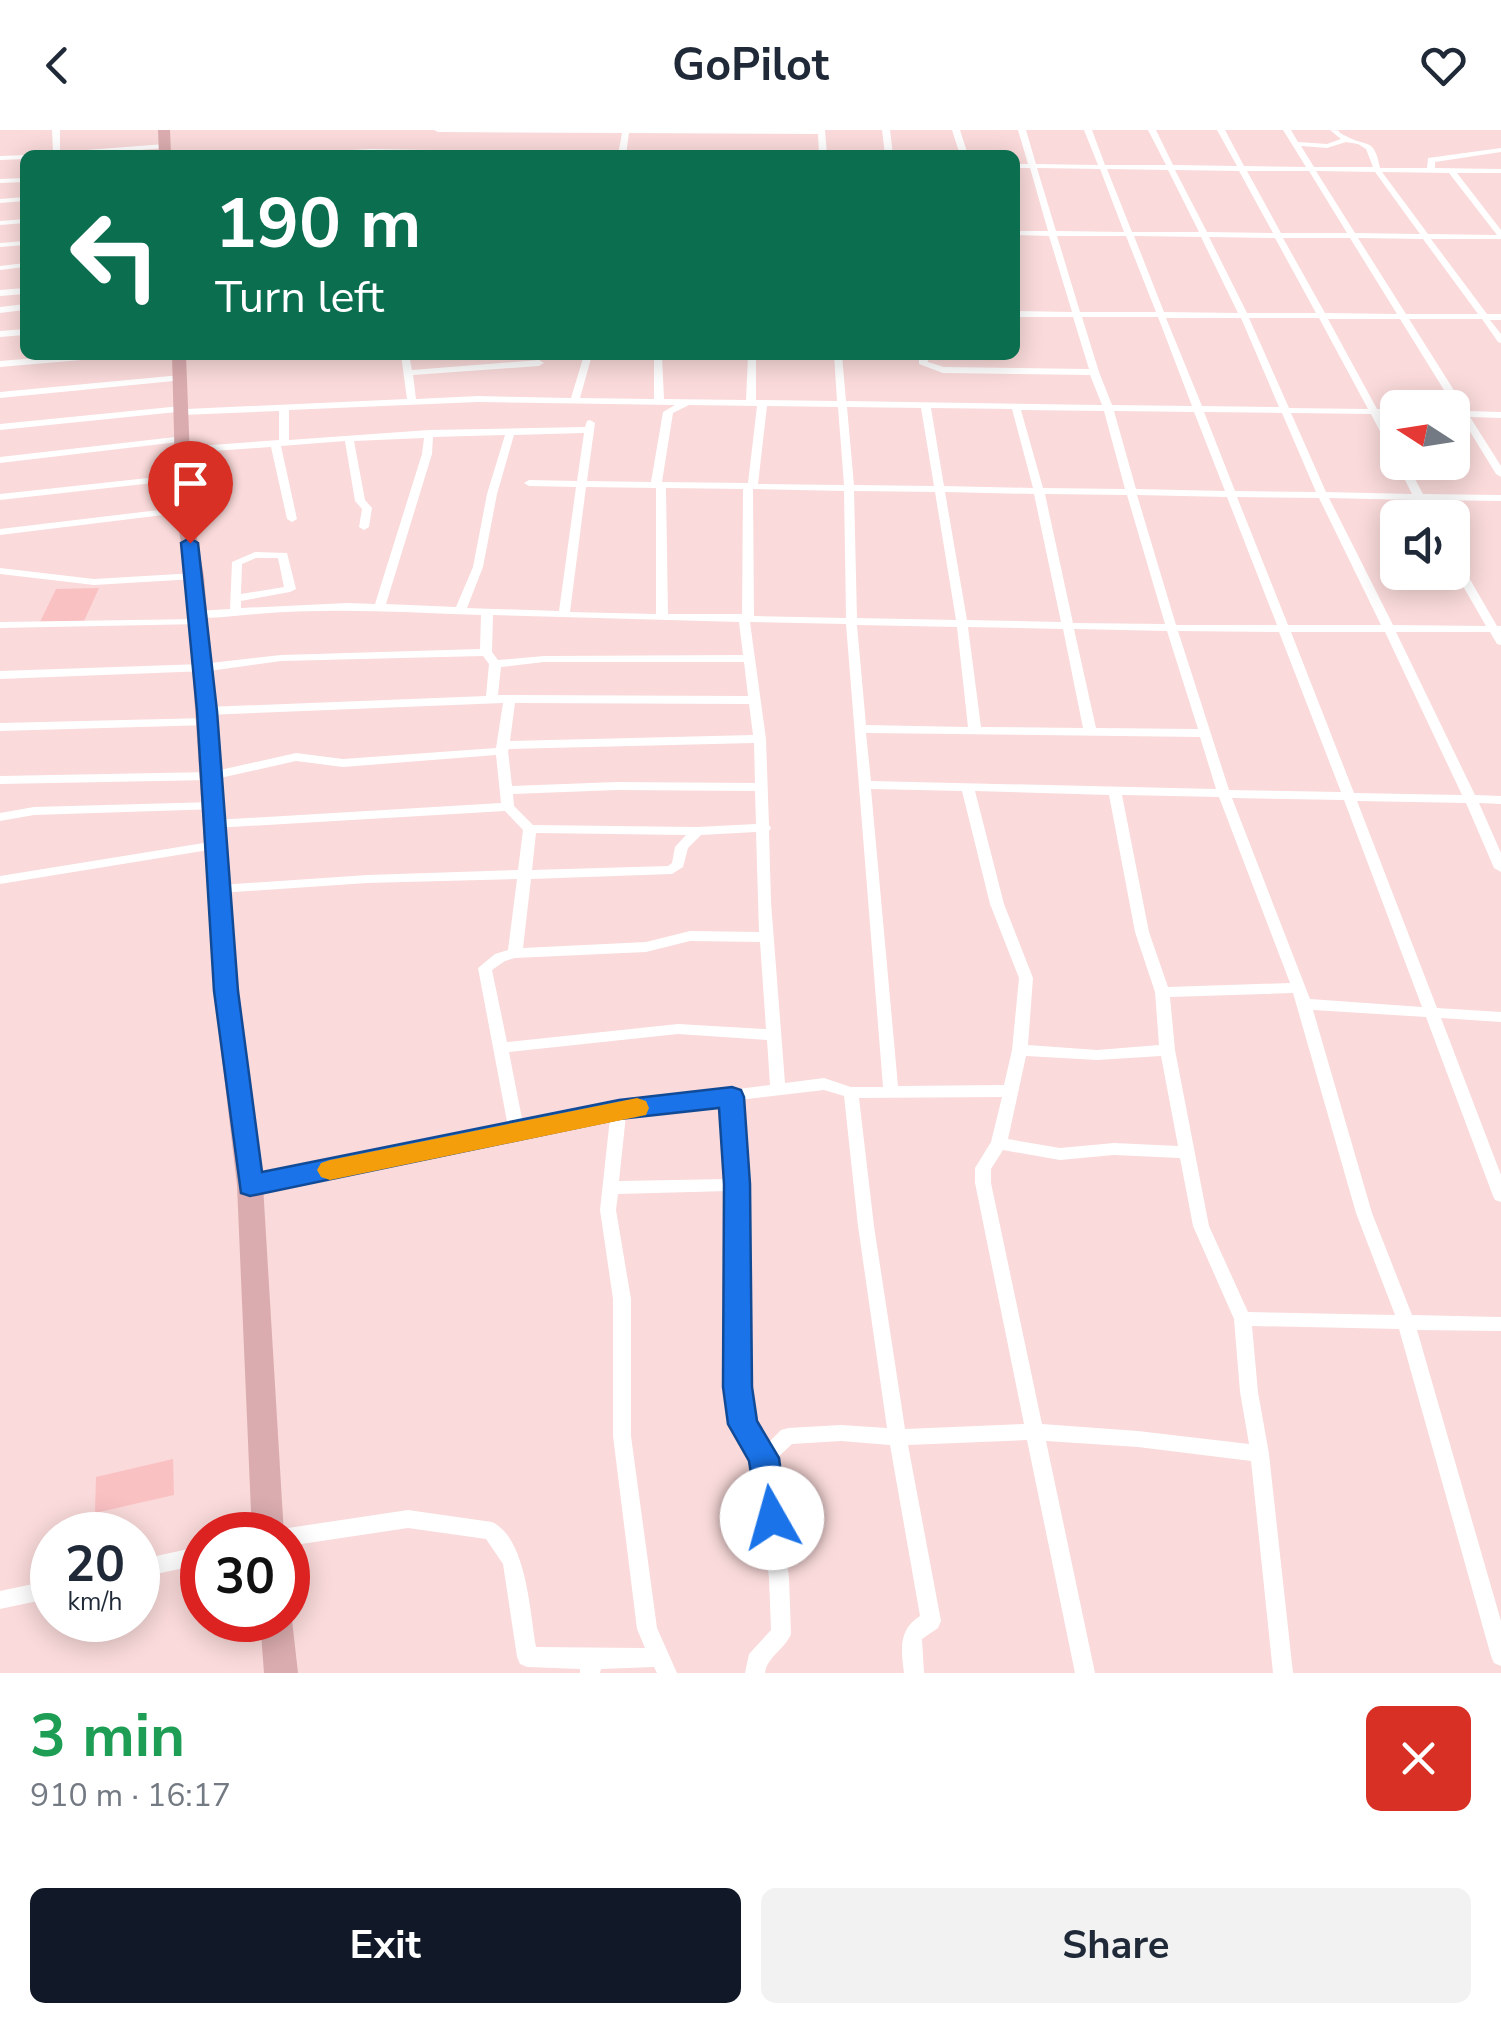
<!DOCTYPE html>
<html lang="en">
<head>
<meta charset="utf-8">
<style>
  :root { --surface:#fff; --page:#f2f2f3; --text:#1f2937; --muted:#747a83; --accent:#111827 }
  body { margin:0; font-family:"Nunito Sans",sans-serif; background:var(--page); color:var(--text); height:100vh; display:flex; flex-direction:column; font-size:38px; white-space:nowrap }
  * { box-sizing:border-box; margin:0 }
  p { font-size:32px; color:var(--muted) }
  .icon { flex:none; width:55px; height:55px; fill:none; stroke:currentColor; stroke-width:2; stroke-linecap:round; stroke-linejoin:round }
  .map { position:relative; height:1543px; overflow:hidden }
  .sheet { display:flex; flex-direction:column; background:var(--surface); flex:1 }
  .sheet>* { flex:none }
  .banner { position:absolute; left:20px; top:20px; width:1000px; height:210px; border-radius:15px; box-shadow:0 5px 25px #0003; background:#0b6e4f; color:#fff; overflow:hidden }
  .needle { width:65px; rotate:282deg }
  .buttons { position:absolute; left:1380px; top:260px; display:grid; gap:20px }
  .buttons a { display:grid; place-items:center; width:90px; height:90px; border-radius:15px; background:var(--surface); box-shadow:0 5px 25px #0003; font-size:50px }
  .speed { position:absolute; left:30px; top:1382px; display:flex; gap:20px; font-size:50px; font-weight:700; text-align:center }
  .speed>* { display:grid; place-content:center; width:130px; height:130px; border-radius:50%; background:var(--surface); box-shadow:0 5px 25px #0003; line-height:1 }
  .speed small { font-size:25px; font-weight:400 }
  .speed .limit { border:15px solid #d22; background:#fff; color:#111 }
  .pin { position:absolute; display:grid; place-items:center; width:85px; height:85px; color:#fff; margin:-102px -42px; border-radius:50% 50% 50% 0; rotate:-45deg; box-shadow:0 0 10px #0007 }
  .pin .icon { rotate:45deg }
  .me { position:absolute; width:110px; margin:-55px; rotate:353deg; stroke-linejoin:round; filter:drop-shadow(0 0 8px #0008) }
  .turn { display:flex; align-items:center; gap:35px; height:210px; padding:0 30px; font-size:45px }
  .turn .icon { width:130px; height:130px; stroke-width:2.5 }
  .turn b { display:block; font-size:70px; line-height:85px }
  .round { display:grid; place-items:center; flex:none; width:105px; height:105px; border-radius:15px; background:var(--page) }
  .headline { display:flex; align-items:center; justify-content:space-between; height:170px; padding:0 30px }
  h1 { font-size:60px; font-weight:700; line-height:75px; color:#1e9e55 }
  .button { display:flex; gap:20px; margin-top:auto; padding:20px 30px }
  .button a { flex:1; height:115px; border-radius:15px; background:var(--accent); color:#fff; font-size:40px; font-weight:700; line-height:115px; text-align:center }
  .button a+a { background:var(--page); color:var(--text) }
  header { display:flex; justify-content:space-between; align-items:center; height:130px; padding:0 30px; background:var(--surface); font-size:45px; font-weight:700 }
  .map>svg:first-child { display:block }
  .green { fill:#fac1c3 }
  .lines { fill:none; stroke-linecap:round; stroke-linejoin:round }
  .minor { fill:#fff; fill-rule:evenodd }
  .tertiary { fill:#fff; fill-rule:evenodd }
  .primary { fill:#daacaf; fill-rule:evenodd }
  .route { fill:#1a73e8; stroke:#114b97; stroke-width:2.5 }
  .slow { fill:#f59e0b }
</style>
</head>
<body>
<header><svg class="icon" aria-label="back" viewBox="0 0 24 24"><path d="M15 5l-7 7 7 7"/></svg>GoPilot<svg class="icon" aria-label="heart" viewBox="0 0 24 24"><path d="M12 20l-8-8c-3-5 5-10 8-4 3-6 11-1 8 4z"/></svg></header>
<div class="map">
<svg width="1501" height="1543" viewBox="0 0 1501 1543">
  <rect width="100%" height="100%" fill="#fadada"/>
  <path class="green" d="M99 458 84 491 40 492 56 459Z
    M173 1329 174 1365 95 1383 96 1347Z"/>
  <g class="lines">
    <path class="minor" d="M52 0H60V22L165 14 169 16 165 18 79 25H48L53 23Z
      M434 0H825L827 25H819L818 4 629 3 626 25H618L622 3 438 2Z
      M882 0H890L893 25H885Z
      M952 0H960L968 25H960Z
      M1018 0H1026L1036 34 1098 35 1084 0H1092L1105 35H1166L1148 0H1156L1173 35 1237 36 1217 0H1225L1244 36 1306 37 1283 0H1291L1298 12 1327 14 1341 9 1330 0C1347 1 1332 0 1346 6 1367 18 1374 6 1380 38H1427L1428 28 1501 18V22L1435 32V38L1501 39V43H1457L1501 100V109H1431L1487 184H1501V190H1490L1501 204V213L1498 212 1482 189H1409L1467 281 1501 282V288L1470 287 1501 336V347L1496 344 1461 287 1453 284 1457 281 1400 189H1328L1377 279H1398V285H1380L1398 316V329L1393 326 1371 284 1291 283 1326 362 1412 364 1396 332 1398 330V332H1406L1423 364 1501 365V371L1426 370 1435 388H1425L1415 370 1329 368 1393 495 1486 496 1452 437V424L1457 427 1497 496H1501V515L1497 514 1490 502H1396L1475 665 1501 666V674L1479 673 1501 723V742L1494 738 1466 673 1357 671 1437 878 1501 882V892L1441 888 1501 1045V1072L1495 1070 1493 1066 1426 887 1313 880 1372 1083 1412 1185 1501 1187V1201L1417 1200 1501 1491V1536L1494 1533 1491 1526 1399 1199 1252 1196 1258 1262 1269 1324 1293 1543H1273L1251 1331 1138 1317 1046 1311 1095 1543H1075L1027 1310 908 1315 941 1491 938 1498 922 1509 924 1543H904C901 1520 898 1500 920 1486L890 1315 841 1311 792 1314 774 1331 789 1448 791 1504C785 1519 767 1527 765 1543H745L749 1524 771 1500 769 1448 755 1330 734 1294 729 1257V1061L618 1064 616 1080 631 1169V1306L657 1498 677 1543H657L654 1537 601 1539 600 1543H580V1539L527 1537 520 1534 517 1527 503 1434 486 1409 408 1398 288 1416V1405H279L281 1401 288 1398 408 1380 492 1392C527 1408 530 1484 536 1517L645 1518 637 1499 613 1306V1169L600 1080 610 988 250 1061 244 1059 242 1055 244 1051 250 1049 508 997 478 838 495 824 508 820 517 749 367 753 219 763 212 759 219 755 367 745 518 740 523 700 505 681 214 698 207 694 214 690 501 673 496 625 343 637 296 631 211 650 0 654V646L211 642 296 623 343 629 496 618 503 573 207 585 201 581 207 577 486 566 489 534 483 526 281 531 202 542 196 538 202 534 281 525 480 519 481 485C402 482 324 477 245 485 229 486 205 491 191 484L197 481 230 479 232 432 255 422 287 423 296 459 290 462 241 471V478L347 473 375 474 422 324 424 308 354 311 365 370 372 378 369 397 364 400 359 397 362 379 355 371 345 311 281 316 297 389 292 392 287 389 271 317 184 323 179 320 184 317 279 310V281L182 285 177 282 0 300V294L181 276 186 279 407 269 401 225H409L412 240 539 230 544 233 539 236 413 245 416 269 478 266 571 268 584 225H592L580 268 654 269V225H662L664 269 746 270 748 225H756V270L837 271 834 225H842L846 271 1102 275 1090 245 943 243 919 234V225H927L928 232 944 237 1089 239 1073 187H1015V181L1072 182 1049 106 1015 105V101H1048L1030 38H1015V34H1028ZM1346 12 1358 14 1366 19 1373 37H1314L1301 16 1327 18ZM1037 38 1100 39 1124 102 1056 101ZM1107 39 1168 40 1199 102H1132ZM1175 40 1239 41 1273 103 1207 102ZM1247 41H1309L1347 103H1281ZM1316 41 1375 42 1420 104 1355 103ZM1382 42 1449 43 1497 105 1428 104ZM1057 106H1126L1156 182H1080ZM1134 106 1201 107 1238 183 1164 182ZM1209 107 1275 108 1316 183H1247ZM1283 108H1350L1397 184 1325 183ZM1358 108 1423 109 1478 184H1406ZM1082 187H1158L1192 276 1112 275 1099 242ZM1166 188H1241L1279 277 1202 276ZM1249 188H1319L1368 279 1289 278ZM478 272 675 275 663 282 651 352 587 351 595 293 590 290 587 291 585 297 429 300 289 310V280ZM689 275 757 276 748 353 662 352 673 283ZM767 276 838 277 844 355 758 354ZM847 277 921 278 934 356 854 355ZM931 278 1012 279 1033 358 944 356ZM1021 280 1104 281 1125 359 1043 358ZM1114 281 1194 282 1225 361 1136 359ZM1204 282 1282 283 1316 362 1235 361ZM584 303 577 351 529 350 524 353 529 356 576 357 559 481 467 478 483 437 497 364 514 305ZM505 305 487 364 473 437 456 477 386 474 432 324 433 307ZM586 357 656 358V484L570 482ZM666 358 743 359 742 484H668ZM753 359 844 361 846 488 754 486ZM854 361 935 362 956 490 857 488ZM945 362 1034 364 1061 492 967 490ZM1045 364 1127 365 1165 494 1073 493ZM1137 365 1227 367 1277 495H1176ZM1237 367 1319 368 1381 495H1288ZM256 428H278L284 457 241 464 242 434ZM493 485 739 492 743 525 544 526 498 530 492 522ZM750 492 846 494 883 957H851L824 948 785 953 771 772 769 701 771 698 769 695 766 609ZM857 495 957 497 968 597 866 595ZM968 497 1063 499 1083 598 981 597ZM1074 499 1167 501 1198 599 1096 598ZM1178 501 1279 502 1341 662 1229 660ZM1291 502H1385L1462 665 1354 663ZM544 532H744L748 566 498 565 501 537ZM515 573 749 574 753 605 510 611ZM866 603 1200 607 1216 659 871 651ZM754 613 755 653 617 652 512 656 508 621 509 619ZM871 659 962 661 990 774 1019 848 1012 920 1004 955 898 956ZM617 660 755 661 756 694 697 697 533 695 514 676 513 664ZM975 661 1109 665 1135 802 1155 862 1159 915 1097 920 1028 915 1033 848 1004 774ZM1122 665 1219 667 1290 853 1168 857 1149 802ZM1232 668 1344 670 1422 877 1310 869ZM756 702 759 802 690 801 646 812 523 818 531 749 672 744 683 737 688 718 701 705ZM536 703 686 705 675 717 672 733 668 736 532 740ZM690 811 760 812 766 899 678 894 507 912 492 840 505 831 515 828 646 822ZM1293 863 1356 1083 1395 1185 1248 1182 1209 1096 1175 920 1170 867ZM678 904 767 910 770 955 619 974 523 994 509 922ZM1026 926 1097 930 1161 926 1178 1016 1114 1013 1060 1018 1008 1009ZM824 960 844 966 858 1096 887 1298 841 1295 788 1298 781 1300 766 1315 752 1292 747 1257 745 1055 739 970ZM1002 967 991 1012 975 1038V1053L1024 1294 905 1299 874 1096 859 968ZM724 972 728 1049 619 1051 626 985ZM1003 1020 1060 1030 1114 1025 1180 1028 1193 1096 1234 1189 1240 1262 1249 1314 1138 1301 1042 1294 991 1053V1039Z
      M371 19 606 23 610 25 371 23 282 25 286 23Z
      M25 25V29L0 30V26Z
      M25 48V52L0 53V49Z
      M25 67V71L0 73V69Z
      M25 89V93L0 95V91Z
      M25 111V115L0 117V113Z
      M25 133V137L0 140V136Z
      M25 158V164L0 166V160Z
      M25 174V180L0 183V177Z
      M25 199V205L0 207V201Z
      M73 225H108L104 228 0 237V231Z
      M181 245 184 246V250L0 268V262Z
      M184 306 187 307V311L0 333V327Z
      M185 344 190 347 189 349 0 370V364Z
      M184 377 189 380 188 382 0 405V399Z
      M0 438 94 449 195 443 200 446 195 449 94 455 0 444Z
      M198 489 202 490V494L0 498V492Z
      M206 588 210 589 212 592 210 595 0 601V593Z
      M213 672 219 676 218 679 34 685 0 691V683L34 677Z
      M216 711 223 715 221 718 0 754V746Z
      M202 1416V1434L138 1448V1430Z
      M52 1450V1468L0 1479V1461Z"/>
    <path class="tertiary" d="M202 534 209 538 207 541 0 549V541Z"/>
    <path class="primary" d="M158 0H170L171 25H159Z
      M172 225H186L192 380 204 446 238 861 263 1055 284 1405H252L237 1055 214 861 186 446 176 380Z
      M288 1479 292 1490 298 1543H264L260 1490H288Z"/>
  </g>
  <path class="route" d="M190 408 198 413 217 581 238 861 262 1042 619 970 732 957 741 960 744 967 750 1054 752 1257 757 1291 779 1328 787 1388 783 1398 772 1402 760 1398 749 1331 728 1294 723 1257 724 1054 719 978 619 989 250 1066 241 1063 214 861 197 581 181 413Z"/>
  <path class="slow" d="M637 968 646 971 649 978 646 985 330 1050 321 1047 317 1040 321 1033 330 1030Z"/>
</svg>
<div class="buttons">
<a><svg class="needle" viewBox="-14 -14 28 28"><path d="M0-13l5 13h-10z" fill="#e53935"/><path d="M0 13l5-13h-10z" fill="#747a83"/></svg></a>
<a><svg class="icon" aria-label="sound" viewBox="0 0 24 24"><path d="M4 9h4l5-4v14l-5-4H4zM17 9q2 3 0 6"/></svg></a>
</div>
<div class="speed"><div>20<small>km/h</small></div><div class="limit">30</div></div>
<div class="pin" style="left:190px;top:413px;background:#d93025"><svg class="icon" aria-label="arrive" viewBox="0 0 24 24"><path d="M6 21V4h12l-3 4 3 4H6"/></svg></div>
<svg class="me" style="left:772px;top:1388px" viewBox="-20 -20 40 40"><circle r="19" fill="#fff"/><path d="M0-13L10 11 0 6-10 11z" fill="#1a73e8"/></svg>
<div class="banner">
<div class="turn"><svg class="icon" aria-label="left" viewBox="0 0 24 24"><path d="M17 20v-9H6M10 6l-5 5 5 5"/></svg><div><b>190 m</b>Turn left</div></div>
</div>
</div>
<section class="sheet">
<div class="headline"><div><h1>3 min</h1><p>910 m · 16:17</p></div><a class="round" style="background:#d93025;color:#fff"><svg class="icon" aria-label="close" viewBox="0 0 24 24"><path d="M6 6l12 12M18 6L6 18"/></svg></a></div>
<div class="button"><a>Exit</a><a>Share</a></div>
</section>
</body>
</html>
